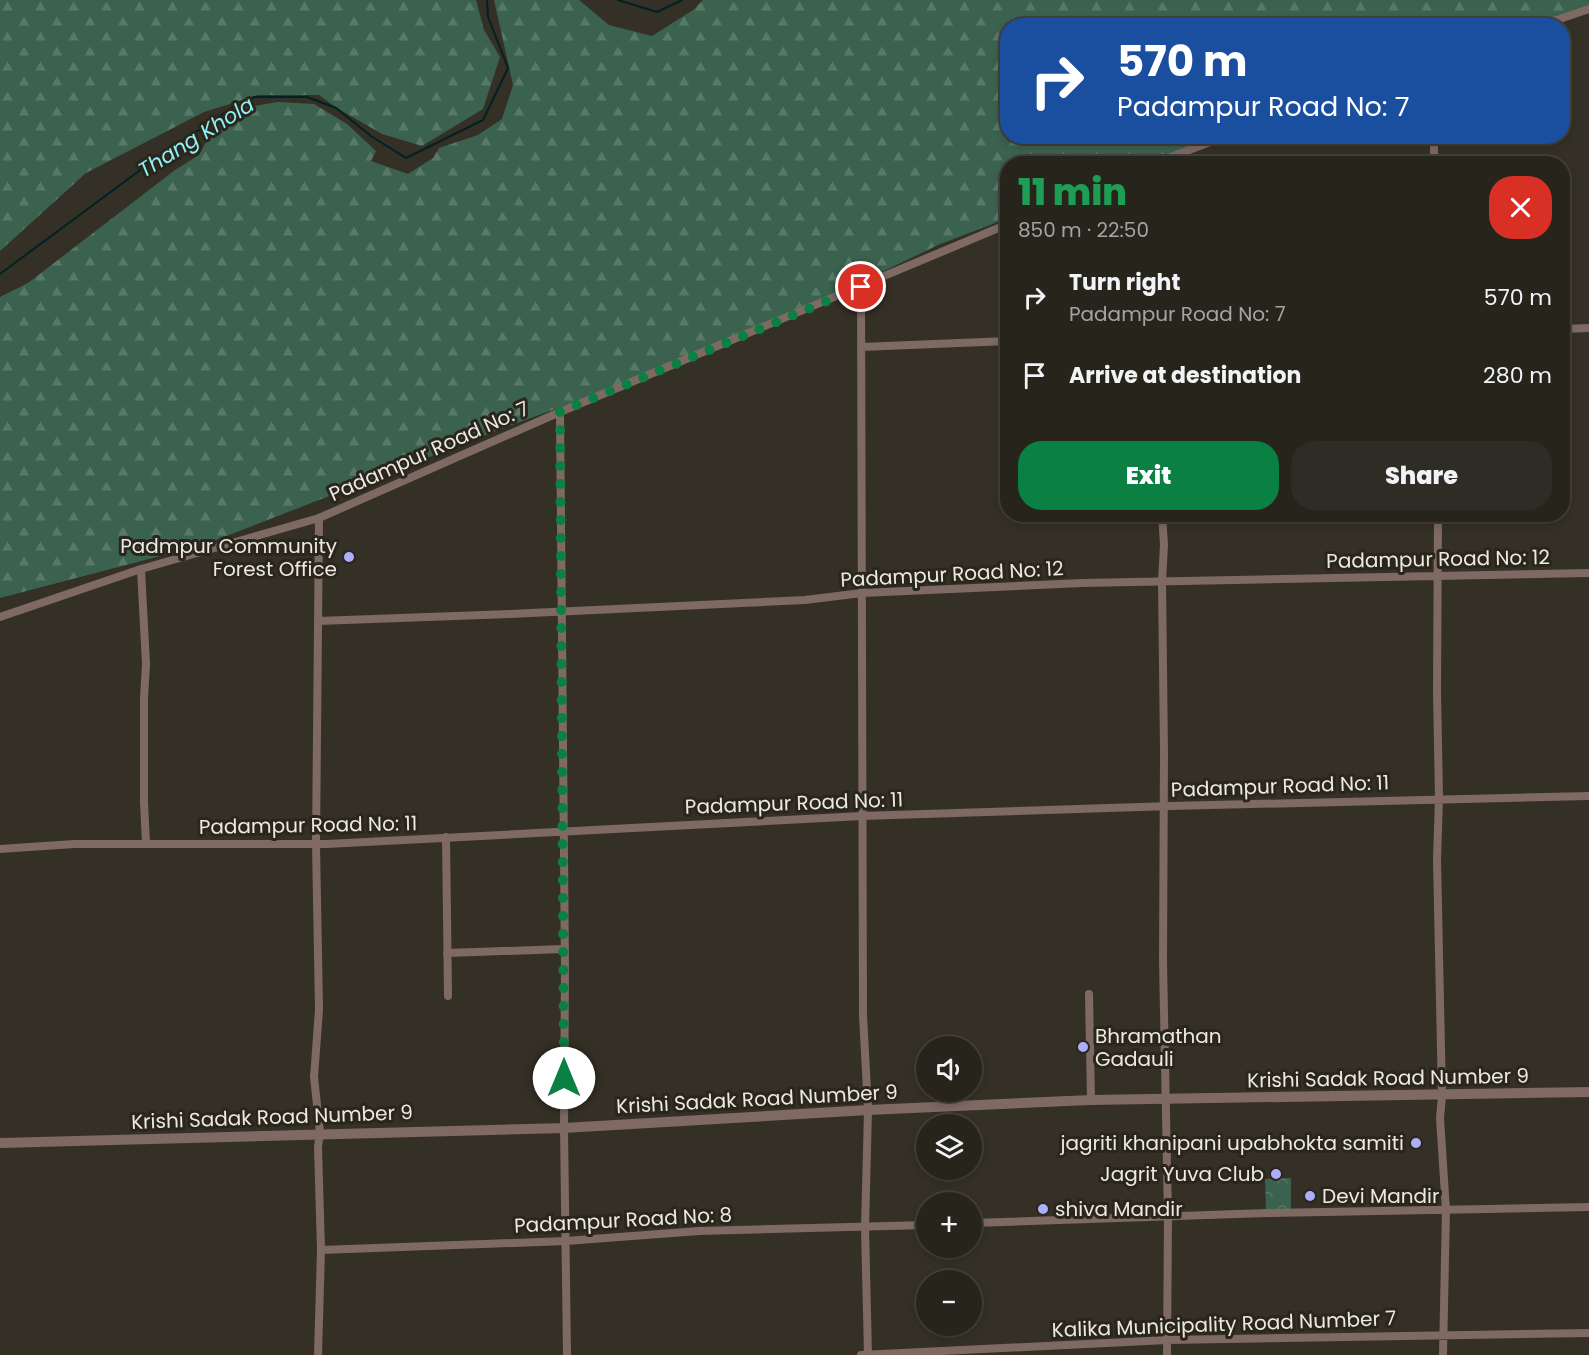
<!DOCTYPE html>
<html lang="en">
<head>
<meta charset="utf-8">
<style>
  :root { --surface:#27241c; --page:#2f2c25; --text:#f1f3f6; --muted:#a4a4a3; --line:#43413b; --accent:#0b8043 }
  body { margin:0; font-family:Poppins,sans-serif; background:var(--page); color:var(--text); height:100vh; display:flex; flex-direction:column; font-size:22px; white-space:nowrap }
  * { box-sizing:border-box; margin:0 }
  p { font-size:20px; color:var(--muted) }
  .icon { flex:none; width:33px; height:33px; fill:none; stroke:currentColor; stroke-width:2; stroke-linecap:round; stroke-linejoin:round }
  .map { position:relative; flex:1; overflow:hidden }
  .side { position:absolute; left:1000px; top:156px; width:570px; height:366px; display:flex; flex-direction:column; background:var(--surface); border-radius:24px; box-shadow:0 3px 9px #0003,0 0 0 2px var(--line) }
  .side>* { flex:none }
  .top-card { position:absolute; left:1000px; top:18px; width:570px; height:126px; border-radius:24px; box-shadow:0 3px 9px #0003,0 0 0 2px var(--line); background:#1a4fa0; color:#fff; overflow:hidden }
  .tools { position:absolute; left:916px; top:1036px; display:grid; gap:12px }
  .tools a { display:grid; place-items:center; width:66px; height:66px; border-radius:50%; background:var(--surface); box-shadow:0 3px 9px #0003,0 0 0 2px var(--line); font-size:30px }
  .pin { position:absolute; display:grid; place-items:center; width:51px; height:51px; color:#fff; margin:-26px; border:3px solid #fff; border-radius:50%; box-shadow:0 2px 6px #0007 }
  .me { position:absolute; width:66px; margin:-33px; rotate:0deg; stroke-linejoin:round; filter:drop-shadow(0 0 4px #0008) }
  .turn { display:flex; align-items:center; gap:21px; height:126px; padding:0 18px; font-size:27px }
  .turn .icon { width:78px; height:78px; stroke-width:2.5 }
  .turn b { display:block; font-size:42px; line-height:51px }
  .round { display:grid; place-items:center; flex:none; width:63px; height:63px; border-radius:24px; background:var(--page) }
  .summary { display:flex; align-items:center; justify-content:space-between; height:102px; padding:0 18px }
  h1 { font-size:36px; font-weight:800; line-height:45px; color:#1e9e55 }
  .primary-button { display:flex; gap:12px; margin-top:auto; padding:12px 18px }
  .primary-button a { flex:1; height:69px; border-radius:24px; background:var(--accent); color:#fff; font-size:24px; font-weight:800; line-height:69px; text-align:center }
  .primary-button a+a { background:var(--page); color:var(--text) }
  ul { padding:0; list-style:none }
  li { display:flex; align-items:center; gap:18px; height:78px; padding:0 18px }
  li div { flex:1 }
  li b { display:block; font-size:22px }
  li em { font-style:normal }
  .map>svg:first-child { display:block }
  .forest { fill:url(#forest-firs) }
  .park { fill:url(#park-crowns) }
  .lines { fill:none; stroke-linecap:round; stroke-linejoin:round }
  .stream { stroke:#012124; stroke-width:2 }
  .minor { stroke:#7e6963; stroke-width:8 }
  .tertiary { stroke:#7e6963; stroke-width:10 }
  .route { stroke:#0b8043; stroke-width:10; stroke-dasharray:0 18 }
  .poi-dot { fill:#abaffb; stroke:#2a261b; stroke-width:2 }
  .labels { text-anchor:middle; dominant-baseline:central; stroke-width:6; stroke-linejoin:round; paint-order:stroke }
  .street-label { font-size:20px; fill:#ebe9e2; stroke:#2a261b }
  .poi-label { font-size:20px; fill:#ebe9e2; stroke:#2a261b; text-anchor:end }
  .water-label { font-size:21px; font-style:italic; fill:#8ff0f9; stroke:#2a261b }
</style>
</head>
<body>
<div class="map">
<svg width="1589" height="1355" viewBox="0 0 1589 1355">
  <defs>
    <pattern id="forest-firs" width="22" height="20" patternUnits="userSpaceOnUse" patternTransform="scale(1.5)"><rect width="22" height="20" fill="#3b614f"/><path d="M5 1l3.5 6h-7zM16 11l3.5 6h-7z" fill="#587868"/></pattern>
    <pattern id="park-crowns" width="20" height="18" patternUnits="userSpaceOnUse" patternTransform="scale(1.5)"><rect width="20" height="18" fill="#3b614f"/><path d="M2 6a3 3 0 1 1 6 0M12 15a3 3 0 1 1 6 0" fill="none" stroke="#587868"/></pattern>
  </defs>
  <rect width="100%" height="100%" fill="#343025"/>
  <path class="forest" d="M0 0H476L484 30 500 57 483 109 422 146 382 134 337 108 319 95H258L204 112 86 173 0 251Z
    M494 0H579L609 25 652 36 693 10 703 0H1589V6L1534 26H1008V136L1220 137 1147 163 1008 164V218L938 245 728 346 509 426 206 544 0 598V297L28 283 175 170 199 155 212 131 237 109 278 102 314 104 347 124 376 151 371 161 408 174 433 158 439 148 478 135 502 119 513 85Z"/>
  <path class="park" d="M1291 1178V1212H1266L1265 1179Z"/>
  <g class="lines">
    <path class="stream" d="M618 0 657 12 682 0
      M0 274 147 165 230 109 254 97H307L336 108 371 136 406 158 483 120 508 68 488 17 487 0"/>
    <path class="minor" d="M1539 26 1589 9
      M1434 136V164
      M1152 164 1226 136
      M861 287 863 1015 868 1110 865 1228 868 1355
      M1563 329 1589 328
      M861 347 1008 341
      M560 412 565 967 564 1128 567 1355
      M1162 514 1164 545 1162 581 1164 753 1163 961 1168 1216 1167 1355
      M1438 514 1437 691 1439 798 1437 859 1442 1096 1440 1118 1446 1210 1443 1355
      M141 569 146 664 144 698V802L146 844
      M0 617 141 569 319 518 560 412 1008 224
      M318 621 510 614 805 600 862 593 1082 583 1589 573
      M446 837 448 996
      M0 849 74 844H327L862 816 1171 806 1589 796
      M447 953 564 949
      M1089 994 1091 1100
      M972 1223 1267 1213 1589 1207
      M321 1250 566 1241 699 1231 927 1225
      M318 1355 321 1250 318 1147 320 1133 314 1077 319 1010 316 844 319 518
      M861 1355 1167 1340 1589 1333"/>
    <path class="tertiary" d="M0 1143 564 1128 868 1110 1091 1100 1589 1092"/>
  </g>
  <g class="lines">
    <path class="route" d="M564 1078 560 412 861 287"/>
  </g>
  <g class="poi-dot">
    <circle cx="349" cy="557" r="6"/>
    <circle cx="1083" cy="1047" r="6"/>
    <circle cx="1416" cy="1143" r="6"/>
    <circle cx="1276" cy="1174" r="6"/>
    <circle cx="1310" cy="1196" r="6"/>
    <circle cx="1043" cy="1209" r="6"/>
  </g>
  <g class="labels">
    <g class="street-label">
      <text transform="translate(429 451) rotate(-24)">Padampur Road No: 7</text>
      <text transform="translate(1438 559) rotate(-1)">Padampur Road No: 12</text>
      <text transform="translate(952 574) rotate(-3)">Padampur Road No: 12</text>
      <text transform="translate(1280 786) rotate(-2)">Padampur Road No: 11</text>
      <text transform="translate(794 803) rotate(-2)">Padampur Road No: 11</text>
      <text transform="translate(308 825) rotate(-1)">Padampur Road No: 11</text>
      <text transform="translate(1388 1078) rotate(-1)">Krishi Sadak Road Number 9</text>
      <text transform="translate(757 1099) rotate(-3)">Krishi Sadak Road Number 9</text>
      <text transform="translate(272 1117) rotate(-2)">Krishi Sadak Road Number 9</text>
      <text transform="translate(623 1220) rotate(-3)">Padampur Road No: 8</text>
      <text transform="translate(1224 1324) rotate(-2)">Kalika Municipality Road Number 7</text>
    </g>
    <g class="poi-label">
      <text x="337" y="546">Padmpur Community<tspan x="337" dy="23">Forest Office</tspan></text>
      <text x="1095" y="1036" text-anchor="start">Bhramathan<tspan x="1095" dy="23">Gadauli</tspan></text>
      <text x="1404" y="1143">jagriti khanipani upabhokta samiti</text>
      <text x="1264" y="1174">Jagrit Yuva Club</text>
      <text x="1322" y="1196" text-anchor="start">Devi Mandir</text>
      <text x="1055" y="1209" text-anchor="start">shiva Mandir</text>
    </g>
    <g class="water-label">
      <text transform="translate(196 137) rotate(-32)">Thang Khola</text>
    </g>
  </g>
</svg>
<div class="tools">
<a><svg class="icon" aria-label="sound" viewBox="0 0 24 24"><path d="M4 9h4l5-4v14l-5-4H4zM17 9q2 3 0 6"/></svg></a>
<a><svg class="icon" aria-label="layers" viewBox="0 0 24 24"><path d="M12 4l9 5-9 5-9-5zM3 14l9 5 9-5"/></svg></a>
<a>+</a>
<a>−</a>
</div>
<div class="pin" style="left:861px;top:287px;background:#d93025"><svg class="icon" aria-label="arrive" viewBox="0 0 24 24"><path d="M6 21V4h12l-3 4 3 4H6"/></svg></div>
<svg class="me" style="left:564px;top:1078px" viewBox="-20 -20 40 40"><circle r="19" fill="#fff"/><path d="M0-13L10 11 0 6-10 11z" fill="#0b8043"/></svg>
<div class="top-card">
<div class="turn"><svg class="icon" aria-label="right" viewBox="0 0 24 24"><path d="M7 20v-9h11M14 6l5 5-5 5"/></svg><div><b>570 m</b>Padampur Road No: 7</div></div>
</div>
<section class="side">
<div class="summary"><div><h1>11 min</h1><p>850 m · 22:50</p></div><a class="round" style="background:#d93025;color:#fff"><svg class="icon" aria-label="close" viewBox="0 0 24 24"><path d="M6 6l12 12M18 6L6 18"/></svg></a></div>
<ul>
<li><svg class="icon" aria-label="right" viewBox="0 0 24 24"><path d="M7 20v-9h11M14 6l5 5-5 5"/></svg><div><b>Turn right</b><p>Padampur Road No: 7</p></div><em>570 m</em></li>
<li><svg class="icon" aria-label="arrive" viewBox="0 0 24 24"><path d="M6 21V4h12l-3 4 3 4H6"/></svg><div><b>Arrive at destination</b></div><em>280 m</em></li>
</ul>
<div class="primary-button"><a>Exit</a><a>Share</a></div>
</section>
</div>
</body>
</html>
